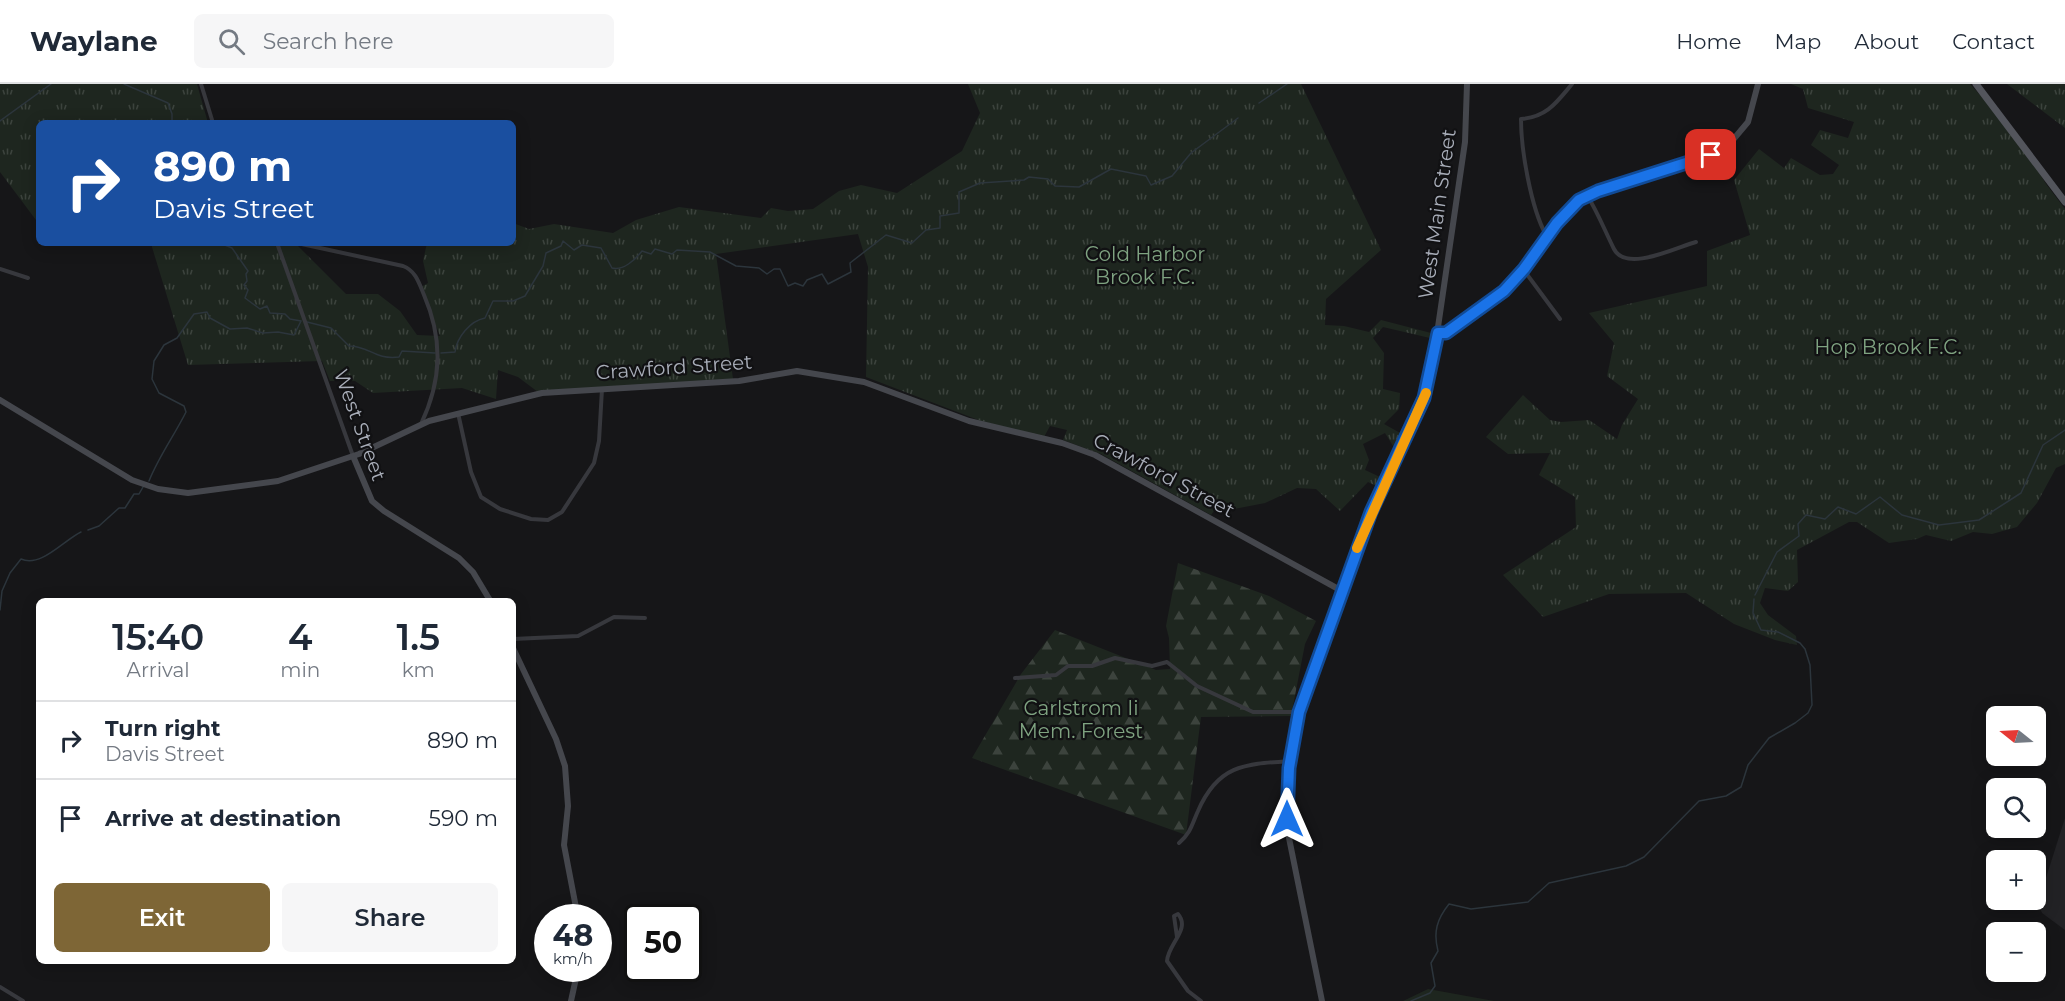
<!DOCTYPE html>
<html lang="en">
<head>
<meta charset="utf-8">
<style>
  :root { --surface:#fff; --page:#f6f6f7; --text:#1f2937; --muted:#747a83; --line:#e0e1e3; --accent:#7e6636 }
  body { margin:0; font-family:Montserrat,sans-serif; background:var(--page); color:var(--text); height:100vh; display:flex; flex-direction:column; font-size:22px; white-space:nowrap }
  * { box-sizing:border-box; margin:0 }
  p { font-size:20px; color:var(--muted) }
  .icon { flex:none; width:33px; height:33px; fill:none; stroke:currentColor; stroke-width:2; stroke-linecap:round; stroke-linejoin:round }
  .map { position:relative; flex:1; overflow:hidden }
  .sheet { position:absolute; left:36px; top:514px; width:480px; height:366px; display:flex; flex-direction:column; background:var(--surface); border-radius:9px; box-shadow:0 3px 15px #0003 }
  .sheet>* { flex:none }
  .banner { position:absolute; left:36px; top:36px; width:480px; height:126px; border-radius:9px; box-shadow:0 3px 15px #0003; background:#1a4fa0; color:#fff; overflow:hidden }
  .needle { width:39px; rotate:288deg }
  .fabs { position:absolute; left:1986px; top:622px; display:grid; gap:12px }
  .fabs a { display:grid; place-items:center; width:60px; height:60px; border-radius:9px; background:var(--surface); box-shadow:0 3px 15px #0003; font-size:30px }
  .speed { position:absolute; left:534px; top:820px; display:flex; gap:12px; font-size:30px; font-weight:700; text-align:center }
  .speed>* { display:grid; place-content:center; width:78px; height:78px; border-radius:50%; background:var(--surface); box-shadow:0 3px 15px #0003; line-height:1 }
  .speed small { font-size:15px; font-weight:400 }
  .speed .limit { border:3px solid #111; border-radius:9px; background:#fff; color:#111 }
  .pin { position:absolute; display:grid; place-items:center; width:51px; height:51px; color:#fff; margin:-26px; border-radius:12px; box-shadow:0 3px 9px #0006 }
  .me { position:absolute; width:66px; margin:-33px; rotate:0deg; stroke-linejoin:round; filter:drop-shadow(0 0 4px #0008) }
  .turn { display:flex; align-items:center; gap:21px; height:126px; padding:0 18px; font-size:27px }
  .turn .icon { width:78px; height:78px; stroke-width:2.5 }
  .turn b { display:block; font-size:42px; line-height:51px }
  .eta { display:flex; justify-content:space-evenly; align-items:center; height:102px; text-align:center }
  .eta b { font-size:36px; font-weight:600; line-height:42px }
  .primary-button { display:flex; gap:12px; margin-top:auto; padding:12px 18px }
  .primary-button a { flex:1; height:69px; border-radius:9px; background:var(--accent); color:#fff; font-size:24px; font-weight:600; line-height:69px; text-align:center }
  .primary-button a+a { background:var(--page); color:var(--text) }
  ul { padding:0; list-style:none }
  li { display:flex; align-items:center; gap:18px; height:78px; padding:0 18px; border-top:2px solid var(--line) }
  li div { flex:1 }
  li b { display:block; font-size:22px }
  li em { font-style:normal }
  header { display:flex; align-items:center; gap:36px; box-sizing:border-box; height:84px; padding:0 30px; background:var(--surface); border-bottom:2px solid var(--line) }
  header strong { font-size:28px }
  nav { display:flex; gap:33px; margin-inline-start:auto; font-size:21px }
  .search { width:420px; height:54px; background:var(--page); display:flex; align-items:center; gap:15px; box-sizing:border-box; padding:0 21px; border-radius:9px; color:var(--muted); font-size:22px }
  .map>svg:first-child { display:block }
  .built { fill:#222225 }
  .forest { fill:url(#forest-firs) }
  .park { fill:url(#park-tufts) }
  .pitch { fill:#1e261f }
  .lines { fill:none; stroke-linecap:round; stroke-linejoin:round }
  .stream { stroke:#2c353c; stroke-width:1.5 }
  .street { stroke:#37383d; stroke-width:4 }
  .secondary { stroke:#45474d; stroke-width:6 }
  .primary { stroke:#53555c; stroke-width:7 }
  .route-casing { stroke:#114b97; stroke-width:15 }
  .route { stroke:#1a73e8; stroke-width:10 }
  .slow { stroke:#f59e0b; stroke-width:10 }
  .labels { text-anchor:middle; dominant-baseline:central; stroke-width:4.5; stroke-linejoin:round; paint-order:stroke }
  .street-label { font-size:20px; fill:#a8adb8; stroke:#111113 }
  .park-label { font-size:20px; fill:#7fa381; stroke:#111113 }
</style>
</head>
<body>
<header>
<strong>Waylane</strong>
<div class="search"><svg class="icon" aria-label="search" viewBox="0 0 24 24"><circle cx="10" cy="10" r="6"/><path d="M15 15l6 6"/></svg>Search here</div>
<nav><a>Home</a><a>Map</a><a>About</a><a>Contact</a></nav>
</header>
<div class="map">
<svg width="2065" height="917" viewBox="0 0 2065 917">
  <defs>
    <pattern id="forest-firs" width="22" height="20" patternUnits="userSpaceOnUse" patternTransform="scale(1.5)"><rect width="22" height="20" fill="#1e261f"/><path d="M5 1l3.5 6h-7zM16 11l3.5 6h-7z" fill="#3c433d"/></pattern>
    <pattern id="park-tufts" width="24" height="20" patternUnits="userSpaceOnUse" patternTransform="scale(1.5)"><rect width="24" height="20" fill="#1e261f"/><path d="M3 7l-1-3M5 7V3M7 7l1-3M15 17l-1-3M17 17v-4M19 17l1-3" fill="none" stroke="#3c433d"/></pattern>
  </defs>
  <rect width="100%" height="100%" fill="#161618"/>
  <path class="built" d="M2065 734V846L2042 829 2038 819Z"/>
  <path class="forest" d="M1178 479 1269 512 1316 537 1305 560 1291 632 1201 633 1186 751 972 674 1021 590 1055 546 1156 586 1170 585 1169 554 1166 542Z"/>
  <path class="park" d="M0 0H197L208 39H39V140L0 88Z
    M968 0H1301L1381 166 1326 215 1325 241 1344 242 1369 248 1381 236 1431 249 1430 254 1383 243 1373 254 1384 269 1383 305 1400 309 1399 325 1384 340 1402 350 1395 365 1385 349 1363 360 1369 376 1365 386 1380 393 1376 402 1368 398 1340 427 1316 405 1297 404 1265 419 1234 425 1225 422 1216 424 1211 431 1101 370 1063 356 1067 346 1050 342 1044 353 981 337 866 293 868 183 858 150 716 170 733 295 538 308 518 293 498 286 496 315 462 304 373 309 355 297H330L322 277 188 281 152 163V159H285L298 162 346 210H378L400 227 417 251 440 252 421 203 428 199 423 177 427 159H513V139L529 145 554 140 613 149 636 136 679 123 761 134 771 124 788 127 813 125 839 107 861 101 897 109 962 67 980 29Z
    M1791 0H1970L2016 51 2046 100 2065 125V380L2056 384 2037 419 2017 443 1992 450 1973 448 1951 457 1926 451 1917 455 1889 459 1857 438H1849L1797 466 1798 498 1788 507 1765 504 1760 519 1768 531 1796 552 1797 561 1775 556 1734 540 1686 509 1609 510 1543 533 1503 491 1576 443 1575 413 1539 391 1550 369 1508 370 1486 353 1523 311 1550 336 1561 338 1589 336 1617 355 1622 341 1638 315 1607 292 1614 259 1589 229 1707 202V167L1750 151 1734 96 1759 65 1784 84 1791 74 1820 91 1833 90 1839 81 1811 61 1820 46 1848 54 1854 38 1808 24 1803 5Z
    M2007 0H2065V44Z"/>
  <path class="pitch" d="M1428 905 1494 917H1403Z"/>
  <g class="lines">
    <path class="stream" d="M124 0 168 19 172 30V39
      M1259 19 1287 0
      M0 37 51 0
      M307 238 331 244 349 262C370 262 374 276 399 273L402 267 435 269
      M441 269 455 268C457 253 470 237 485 234L493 217H513L525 212 543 182 546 169 561 162 563 157 574 166 582 161 601 164 612 184C623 187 635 176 642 167L651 170 655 165 672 170 677 166 710 168 736 182 759 184 767 190 774 185H780L788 202 795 199 803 202 807 196 822 190 828 200 851 188 850 179 886 151 912 159 926 146 940 144V132L959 129V108L980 99 1024 96 1029 93 1048 95 1055 102 1079 103 1111 85 1146 92 1151 101 1172 92 1191 69 1238 34
      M149 397C159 372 174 352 186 328L184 322 159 309 152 295 154 277 164 261 177 254 194 230 207 228 210 234 230 245 247 244 263 249 278 248 294 251 301 237 290 235 285 230 270 229 267 222 260 225 245 214 248 206 244 201 247 197 246 190 248 187 232 164 220 159
      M88 446 99 442 119 424H125L134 410H139L143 403
      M1755 511 1777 468 1799 452 1798 440 1806 431 1825 435 1838 423 1856 430 1880 413 1902 431 1939 441 1979 436 2021 409 2043 361 2065 346
      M0 526 2 507 10 489 21 475C41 484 64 456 81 448
      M1411 917 1430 909 1435 902 1431 879 1438 867C1433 848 1437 835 1449 820L1471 825 1528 818 1549 799 1626 782 1644 773 1699 717 1726 712 1741 703 1748 681 1769 654 1795 639 1808 629 1812 621 1810 581 1805 565 1800 559 1778 548 1761 546 1753 529 1754 515"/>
    <path class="street" d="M201 0 213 39
      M1587 111C1598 129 1605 147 1614 165 1626 189 1677 163 1696 158
      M1546 151C1531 124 1521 66 1521 35 1547 33 1557 18 1572 0
      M277 159 353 372
      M297 159 403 182C416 187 419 199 424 211 443 255 442 296 421 340
      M0 185 28 194
      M1523 185 1560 235
      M458 329 471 388 481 413 500 425 531 435 548 436 562 428 594 379 599 357 602 305
      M513 555 578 552 614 533 645 534
      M1015 594 1056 591 1068 582H1092L1115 574 1152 582 1167 578 1197 602 1253 628H1298
      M1179 759C1191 749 1192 740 1198 727 1218 681 1244 680 1290 677
      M1177 853 1174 832 1178 830C1191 845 1168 860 1167 877L1188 907 1201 917
      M0 903 23 917"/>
    <path class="secondary" d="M1438 249H1446L1504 207 1523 185 1557 139 1579 116 1598 107 1653 89 1705 75 1732 57 1748 38 1758 0
      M0 316 132 396 158 405 188 409 278 397 359 370 429 337 542 309 739 297 797 287 864 298 969 337 1062 359 1095 371 1342 507
      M353 372 372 417 384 427 459 474 473 488 491 518
      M513 564 556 655 565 682 568 722 564 761 578 834
      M571 917 578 885
      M1322 917 1289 754 1287 704 1292 662 1299 628 1360 454 1417 332 1431 291 1465 58 1467 0"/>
    <path class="primary" d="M1976 0 2065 118"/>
  </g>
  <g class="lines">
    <defs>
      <path id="route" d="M1287 735 1289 684 1299 628 1371 428 1424 314 1438 249H1446L1504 207 1524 185 1557 139 1579 116 1598 107 1711 71"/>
    </defs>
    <use href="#route" class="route-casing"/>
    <use href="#route" class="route"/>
    <path class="slow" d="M1357 464 1426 309"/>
  </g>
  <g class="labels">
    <g class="street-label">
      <text transform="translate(1437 130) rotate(-82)">West Main Street</text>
      <text transform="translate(674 283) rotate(-4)">Crawford Street</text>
      <text transform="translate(360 341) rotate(70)">West Street</text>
      <text transform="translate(1164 391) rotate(28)">Crawford Street</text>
    </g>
    <g class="park-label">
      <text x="1145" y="170">Cold Harbor<tspan x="1145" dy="23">Brook F.C.</tspan></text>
      <text x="1888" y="263">Hop Brook F.C.</text>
      <text x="1081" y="624">Carlstrom Ii<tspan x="1081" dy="23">Mem. Forest</tspan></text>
    </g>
  </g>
</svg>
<div class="fabs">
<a><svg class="needle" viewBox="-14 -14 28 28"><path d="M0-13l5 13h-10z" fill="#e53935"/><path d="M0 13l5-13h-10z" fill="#747a83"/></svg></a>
<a><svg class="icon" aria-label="search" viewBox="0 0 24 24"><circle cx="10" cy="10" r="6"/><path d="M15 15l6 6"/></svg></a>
<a>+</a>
<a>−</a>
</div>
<div class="speed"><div>48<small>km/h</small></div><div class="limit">50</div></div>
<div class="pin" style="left:1711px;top:71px;background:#d93025"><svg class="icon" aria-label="arrive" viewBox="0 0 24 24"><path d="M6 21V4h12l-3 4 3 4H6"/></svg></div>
<svg class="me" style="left:1287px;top:735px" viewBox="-20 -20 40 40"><path d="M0-17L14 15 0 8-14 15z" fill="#1a73e8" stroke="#fff" stroke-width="4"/></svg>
<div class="banner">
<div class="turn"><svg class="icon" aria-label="right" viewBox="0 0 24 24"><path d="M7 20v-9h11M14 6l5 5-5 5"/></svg><div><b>890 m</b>Davis Street</div></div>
</div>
<section class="sheet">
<div class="eta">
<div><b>15:40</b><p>Arrival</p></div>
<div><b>4</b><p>min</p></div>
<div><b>1.5</b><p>km</p></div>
</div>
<ul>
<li><svg class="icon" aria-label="right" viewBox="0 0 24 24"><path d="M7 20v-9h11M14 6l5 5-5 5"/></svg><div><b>Turn right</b><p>Davis Street</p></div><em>890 m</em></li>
<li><svg class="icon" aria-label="arrive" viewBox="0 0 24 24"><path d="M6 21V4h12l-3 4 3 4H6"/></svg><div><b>Arrive at destination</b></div><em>590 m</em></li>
</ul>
<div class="primary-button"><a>Exit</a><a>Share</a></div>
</section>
</div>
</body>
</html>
